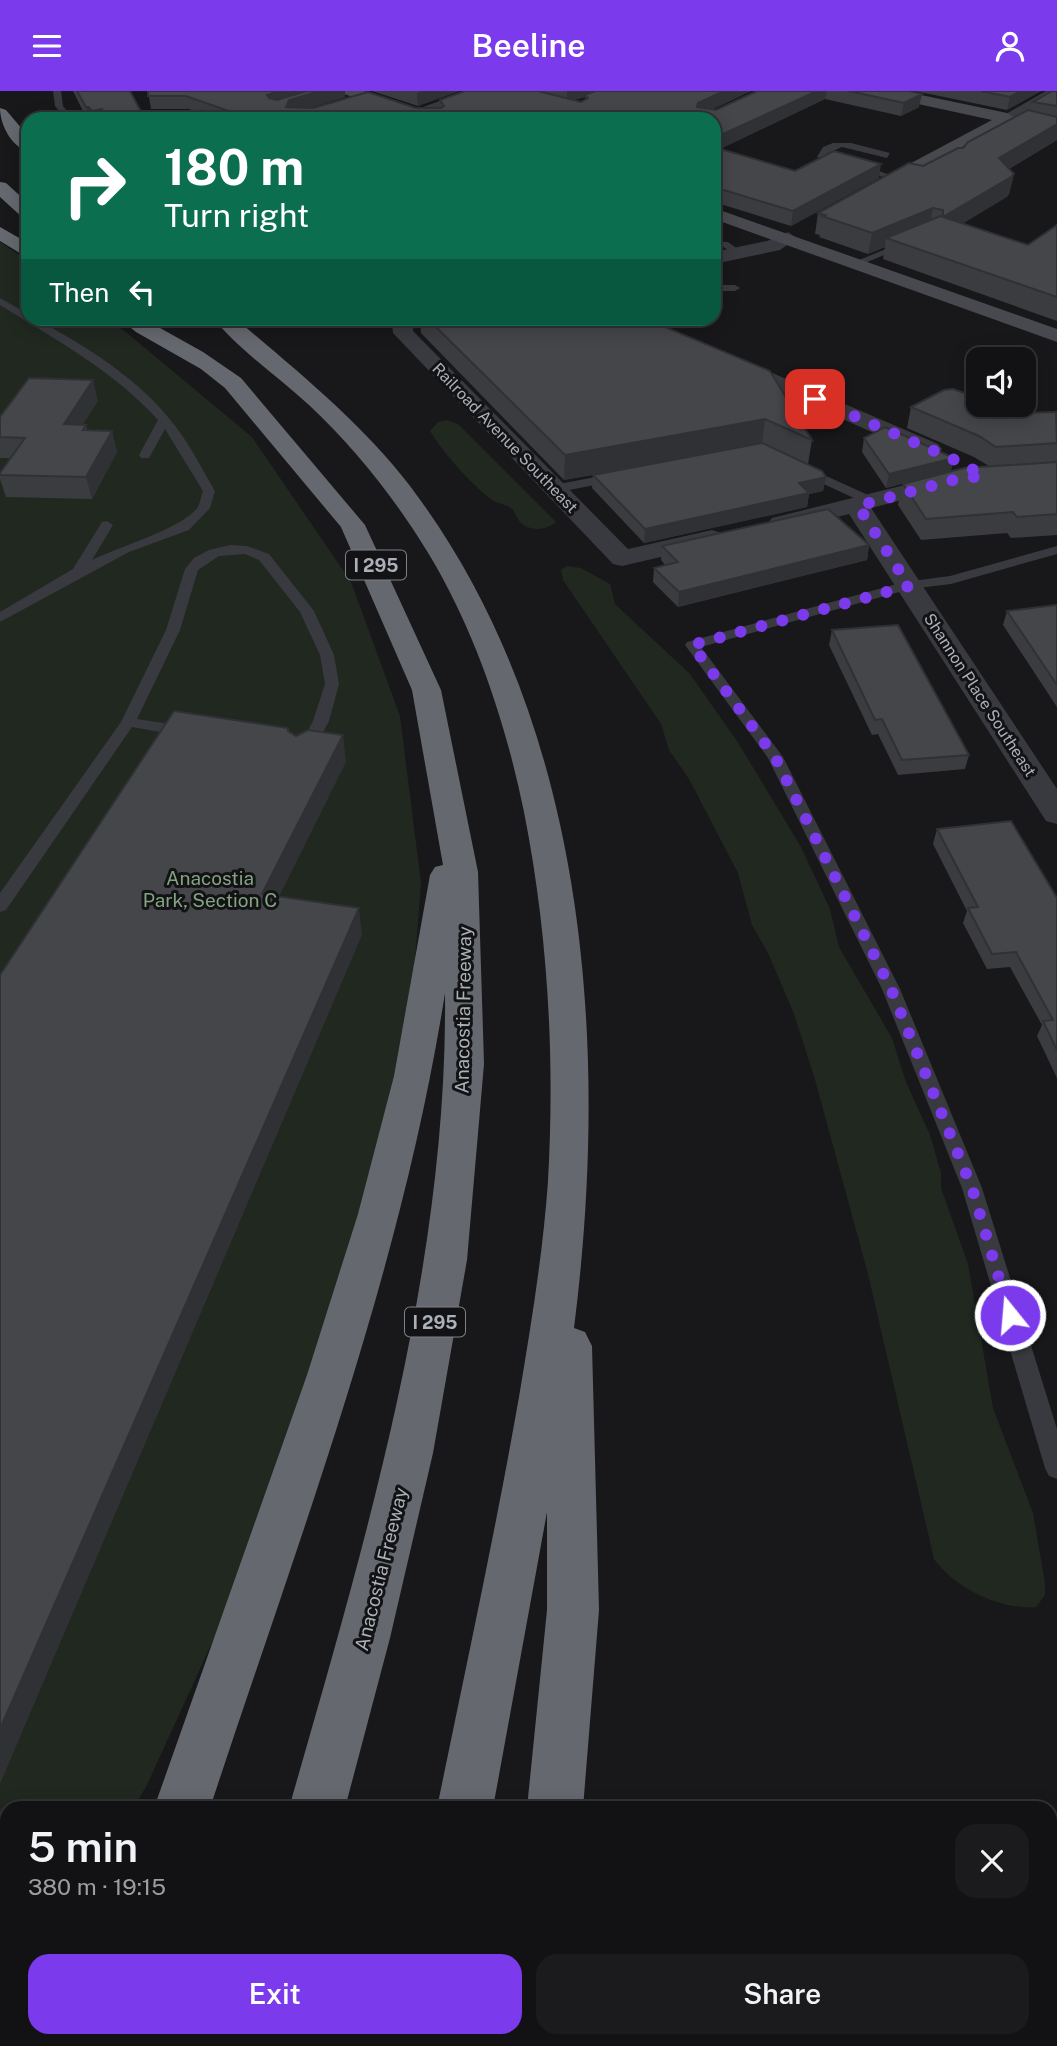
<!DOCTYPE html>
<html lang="en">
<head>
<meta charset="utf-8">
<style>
  :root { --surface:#121214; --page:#1b1b1d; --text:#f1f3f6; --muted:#9c9ea0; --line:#313234; --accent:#7c3aed }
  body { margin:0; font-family:"Public Sans",sans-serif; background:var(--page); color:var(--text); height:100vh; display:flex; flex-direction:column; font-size:26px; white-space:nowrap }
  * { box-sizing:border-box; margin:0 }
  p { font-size:23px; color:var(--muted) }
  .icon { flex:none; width:38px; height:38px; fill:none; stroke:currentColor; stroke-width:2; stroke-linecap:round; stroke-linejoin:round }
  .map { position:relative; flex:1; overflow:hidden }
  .drawer { position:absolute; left:0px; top:1710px; width:1057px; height:247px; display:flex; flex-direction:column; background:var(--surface); border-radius:21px 21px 0 0; box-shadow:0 4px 18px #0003,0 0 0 2px var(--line) }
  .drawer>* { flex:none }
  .banner { position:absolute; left:21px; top:21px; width:700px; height:214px; border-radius:21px; box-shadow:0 4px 18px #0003,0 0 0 2px var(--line); background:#0b6e4f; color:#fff; overflow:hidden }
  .tools { position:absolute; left:966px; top:256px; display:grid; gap:14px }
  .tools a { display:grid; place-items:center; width:70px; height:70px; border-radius:14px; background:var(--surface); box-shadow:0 4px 18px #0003,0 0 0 2px var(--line); font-size:35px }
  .pin { position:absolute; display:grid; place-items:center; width:60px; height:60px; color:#fff; margin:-30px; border-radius:14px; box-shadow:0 4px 10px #0006 }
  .me { position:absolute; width:77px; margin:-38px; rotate:343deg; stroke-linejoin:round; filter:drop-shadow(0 0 5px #0008) }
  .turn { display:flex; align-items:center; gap:24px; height:147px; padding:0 28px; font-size:32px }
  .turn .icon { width:91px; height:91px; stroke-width:2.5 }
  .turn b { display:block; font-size:49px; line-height:60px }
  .then { display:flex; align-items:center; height:66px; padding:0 28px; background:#0003; gap:14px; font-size:26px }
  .round { display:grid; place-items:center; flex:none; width:74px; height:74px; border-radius:21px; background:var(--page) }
  .headline { display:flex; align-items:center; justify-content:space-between; height:119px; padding:0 28px }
  h1 { font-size:42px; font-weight:600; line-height:52px }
  .action { display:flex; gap:14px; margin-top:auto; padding:14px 28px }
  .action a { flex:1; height:80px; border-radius:21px; background:var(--accent); color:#fff; font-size:28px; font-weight:600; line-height:80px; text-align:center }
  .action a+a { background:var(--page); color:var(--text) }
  header { display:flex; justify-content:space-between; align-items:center; height:91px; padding:0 28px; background:var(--accent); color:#fff; font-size:32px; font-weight:600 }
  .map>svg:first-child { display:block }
  .green { fill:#202820 }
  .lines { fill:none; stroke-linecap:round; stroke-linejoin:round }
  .lane { fill:#393a3f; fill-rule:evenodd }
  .street { fill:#393a3f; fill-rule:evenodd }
  .secondary { fill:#47494f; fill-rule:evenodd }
  .highway { fill:#65696f; fill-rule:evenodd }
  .wall { fill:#3b3c40; fill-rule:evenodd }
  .shaded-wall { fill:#303134 }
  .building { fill:#45464a; stroke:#303134; stroke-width:2 }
  .route { stroke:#7c3aed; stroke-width:12; stroke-dasharray:0 21.6 }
  .labels { text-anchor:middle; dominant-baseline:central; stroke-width:6; stroke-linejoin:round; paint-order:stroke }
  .far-street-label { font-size:16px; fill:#abb0b9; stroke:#131315 }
  .shield { fill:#131315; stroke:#7d8188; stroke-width:2 }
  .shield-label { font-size:18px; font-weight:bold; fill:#abb0b9 }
  .park-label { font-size:19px; fill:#83a383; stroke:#131315 }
  .street-label { font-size:19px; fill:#abb0b9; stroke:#131315 }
</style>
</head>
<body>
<header><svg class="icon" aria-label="menu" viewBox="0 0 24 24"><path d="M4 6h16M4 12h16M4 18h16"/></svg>Beeline<svg class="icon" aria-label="person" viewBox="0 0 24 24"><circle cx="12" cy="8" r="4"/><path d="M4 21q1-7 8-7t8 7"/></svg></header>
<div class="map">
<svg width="1057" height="1955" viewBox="0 0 1057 1955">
  <rect width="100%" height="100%" fill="#18181a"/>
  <path class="green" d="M0 151 28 170V228H110L252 346 351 491 400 625 421 792 401 1051 329 1296 146 1696 133 1717H7V1910L0 1920Z
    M447 329 458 333 556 431C547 439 531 441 521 432 517 428 516 422 512 418 507 413 498 413 492 409 472 394 443 362 430 340L438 331Z
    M567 475 581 477 610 493 615 513 690 583 739 653 801 756 830 818 839 856 892 947 906 991 930 1044 941 1082V1097L968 1173 993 1317 1033 1422 1045 1492V1504L1036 1516C1000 1519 955 1497 934 1468L868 1183 814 985 794 923 768 862 752 834 738 782 689 688 669 659 661 633 563 489 561 479Z"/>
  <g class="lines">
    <path class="lane" d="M53 0H61L63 15 74 28H66L55 15Z
      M833 52H851L890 62 887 67 842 56 826 63 900 87 893 89 817 66 823 56Z
      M905 150 913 152 860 174 852 172Z
      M722 151H728L743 162 735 164 722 155Z
      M714 194H735L740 197 735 200H714Z
      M0 207 28 223V228H36C87 256 140 288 176 336 191 356 202 378 215 400L210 417 189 439 129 461 0 531V521L73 478 102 431 107 430 113 434 92 469C118 456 184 437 198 416 200 412 201 405 203 400L165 338 149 367H141L139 364 158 329C114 280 56 249 0 214Z
      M804 375 877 408 879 411 873 415 869 414 800 382 798 379Z
      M616 382 622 386 620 389 554 402 548 398 554 394Z
      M230 454 247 455 269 463 314 520 334 564 339 593 329 630 312 662 304 667 296 662 313 630 325 593 320 564 300 521 259 469 245 463 219 465 198 479 180 539 137 628 189 636 197 641 189 646 132 636 6 819 0 821V802L121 631 166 539 185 478 194 467 209 459Z
      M1057 455V463L951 493 910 498 701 556 783 666 900 898 982 1097 1057 1338V1388L1049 1385 1045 1377 962 1097 882 898 768 667 685 554 687 551 904 491 950 485Z"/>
    <path class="street" d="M467 0H489L486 3 424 26 418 28 410 23 412 20Z
      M1046 0H1057V6L1013 30 1007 32 999 27Z
      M788 141 797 147 780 159 714 173V161L767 150Z
      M423 228 413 236V240L628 458 712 439 721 442 725 447 721 452 622 475 613 473 393 242 392 233 395 229Z
      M621 228H647L938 353 942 358 938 363H922L624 232Z
      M1057 375V389L957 395 871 417 1057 698V733L1046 730 849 423 781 440 772 437 768 432 772 427 957 381Z"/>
    <path class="secondary" d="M341 0H364L440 25 442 28H418L344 3Z
      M873 0H902L1007 22 1015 27 872 105 866 104 863 100 866 96 992 29 881 5Z
      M714 117 1057 238V251L714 128Z"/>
    <path class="highway" d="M0 17 6 19 28 45V60C11 56 0 33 0 17Z
      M0 91 6 92 28 112V127L22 126 0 106Z
      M0 136 28 152V167L0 150Z
      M120 228H144L203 261 241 287 365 434 441 599 478 781 484 973 467 1169 433 1362 390 1547 345 1717H289C364 1455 448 1176 445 902 401 1182 298 1449 210 1717H154L307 1284 358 1123 394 985 430 784 435 776 443 774 412 599 341 436 225 297 201 278 136 241Z
      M214 228H236C297 280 361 331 410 395 588 630 610 954 574 1237L585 1241 592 1255 599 1519 583 1717H527L547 1519V1421L493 1717H437C465 1580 495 1443 519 1306 531 1234 543 1162 548 1090 555 967 548 842 524 721 506 633 476 542 430 465 396 409 357 359 309 314 279 286 240 260 214 228Z
      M72 1950H134L132 1955H70Z
      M221 1950H283L281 1955H219Z
      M387 1950H449L448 1955H386Z
      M502 1950H564V1955H502Z"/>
  </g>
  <path class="wall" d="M73 0H130L145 28H87Z
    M148 0H345V6L309 17H441L440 9 465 0H751L712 18 716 19 757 0H910L919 16 901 25 825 8 722 57 714 56V28H214L189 18H151ZM585 6V9L581 11 574 9Z
    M372 0H459L418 15Z
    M915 0H1041L1007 19Z
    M1057 0V49L1009 78 1014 83 1009 103 963 132 1028 154 1057 134V230L883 168 885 156 868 163 819 146 820 144 815 143 818 122 963 57 1030 20 1033 11Z
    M714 56 795 80 879 87 791 135 714 111Z
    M420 228H646L812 349 808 373 826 386 823 400 809 403 807 416 644 452 592 397 593 384 564 389 421 242Z
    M98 310 82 334H86L87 339 112 340 117 361 92 408 6 406 0 388V382L10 367H0V326Z
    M911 316 1019 322 1057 321V444L1011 447 1007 442 921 449 898 414 903 393 940 383 886 397 862 361 864 347 951 380 989 375 974 366 907 337Z
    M869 454 867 469 678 516 653 491 654 477 665 474 661 469 662 455Z
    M1057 514V616L1003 534 1007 520Z
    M832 539 969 664 965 678 898 684 878 643 872 644 829 554Z
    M937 738 1057 807V987L1037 945 1042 934 1010 876 987 878 963 832 967 820 933 753Z"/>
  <path class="shaded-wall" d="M279 0H345V6L290 22 269 17 267 4Z
    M422 0H459L418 15 417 2Z
    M567 0H606L585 4V6L567 11Z
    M724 0H751L697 26 698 12Z
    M817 0H827L825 8 722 57 723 43Z
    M1021 0H1041L1007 19 1010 6Z
    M922 3 919 16 901 25 904 12Z
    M86 16H89L92 28H89Z
    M102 18 104 28H93L92 20Z
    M246 21 247 28H237V23Z
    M1057 33V49L994 87 999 67Z
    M881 73 879 87 791 135 793 120Z
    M1014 83 1009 103 1007 106 939 147 943 126Z
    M933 117 929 138 886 147 885 156 868 163 872 142Z
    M93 289 98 310 69 355 64 333Z
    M765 328 762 352 564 389 565 364Z
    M112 340 117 361 92 408 86 386Z
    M954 367 951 380 886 397 889 383Z
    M826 386 823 400 809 403 807 416 644 452 645 438 799 392Z
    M869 454 867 469 678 516 679 501Z
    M343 644 346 671 267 830 262 803Z
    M359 817 362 844 0 1693V1638Z"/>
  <path class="building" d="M77 0H130L145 28H107L102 18 92 20 89 16H86Z
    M148 0H279L267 4 269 7 277 9 307 0H320L289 9 286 16 313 17 368 1 416 17H441L444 15 440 9 465 0H538L581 11 588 7 585 4 595 0H724L698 12 697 16 716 19 757 0H817L723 43 714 42V28H254L246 21 237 23 186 5H148Z
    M849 0H910L922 3 904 12Z
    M981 0H1021L1010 6Z
    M1052 0H1057V15L1033 11Z
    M1028 19 1057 26V33L999 67 1014 83 1011 86 943 126 1028 154 1057 134V206L886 147 943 124V119L933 117 872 142 822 125 825 124 818 122 909 72 923 75 958 57H963L968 51Z
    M714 56 795 80 834 60 881 73 793 120 714 96Z
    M428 228H646L770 280 812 349 765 328 565 364Z
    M29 287 93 289 64 333 86 334 83 339 112 340 86 386 0 384V382L25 347 0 346V326Z
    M953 298 978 307V313H995L1019 322 1056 321 1057 352 996 356 979 345 911 316 944 299Z
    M885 336 954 367 889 383 864 347Z
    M762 352 822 380 826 386 799 392 809 402 645 438 593 384Z
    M1057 371V423L1017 426 1013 421 926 428 903 393 964 377Z
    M828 418 869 454 679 501 654 477 678 471 662 455Z
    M1056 514H1057V594L1007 520Z
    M898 534 969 664 902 669 882 628 875 629 832 539Z
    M174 620 288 637V640L296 645 308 639 343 644 262 803 359 817 0 1638V884Z
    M1011 730 1057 807V959L1043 930 1053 929 1016 861 992 863 968 817 978 816 937 738Z"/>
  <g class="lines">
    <path class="route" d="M815 308 964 373 983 385 957 388 858 415 909 495 692 554 775 666 891 898 972 1097 1010 1224"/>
  </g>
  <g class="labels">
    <g class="far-street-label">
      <text transform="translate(505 347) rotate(46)">Railroad Avenue Southeast</text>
      <text transform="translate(980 604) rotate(57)">Shannon Place Southeast</text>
    </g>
    <g class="shield">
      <rect x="346" y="459.5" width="60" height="29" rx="5"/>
      <rect x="405" y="1216.5" width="60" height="29" rx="5"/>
    </g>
    <g class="shield-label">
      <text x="376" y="474">I 295</text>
      <text x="435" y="1231">I 295</text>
    </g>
    <g class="park-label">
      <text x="210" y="787">Anacostia<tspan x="210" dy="22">Park, Section C</tspan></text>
    </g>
    <g class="street-label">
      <text transform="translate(463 919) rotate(-89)">Anacostia Freeway</text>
      <text transform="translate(381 1478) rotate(-76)">Anacostia Freeway</text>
    </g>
  </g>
</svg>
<div class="tools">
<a><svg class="icon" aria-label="sound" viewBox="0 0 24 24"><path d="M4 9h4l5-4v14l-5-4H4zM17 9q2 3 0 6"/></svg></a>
</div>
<div class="pin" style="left:815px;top:308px;background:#d93025"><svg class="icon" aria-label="arrive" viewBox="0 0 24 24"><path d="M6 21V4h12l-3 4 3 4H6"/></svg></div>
<svg class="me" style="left:1010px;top:1224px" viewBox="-20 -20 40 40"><circle r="17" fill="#7c3aed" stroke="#fff" stroke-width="3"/><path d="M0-11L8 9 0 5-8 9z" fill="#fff"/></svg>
<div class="banner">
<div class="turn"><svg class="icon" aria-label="right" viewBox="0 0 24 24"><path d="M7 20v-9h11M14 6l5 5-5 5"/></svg><div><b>180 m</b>Turn right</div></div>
<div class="then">Then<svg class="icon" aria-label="left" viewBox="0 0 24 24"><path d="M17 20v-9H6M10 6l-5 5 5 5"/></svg></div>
</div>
<section class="drawer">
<div class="headline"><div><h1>5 min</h1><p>380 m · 19:15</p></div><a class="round"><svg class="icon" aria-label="close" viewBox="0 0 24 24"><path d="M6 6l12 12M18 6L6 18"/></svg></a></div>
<div class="action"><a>Exit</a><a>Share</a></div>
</section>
</div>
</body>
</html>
